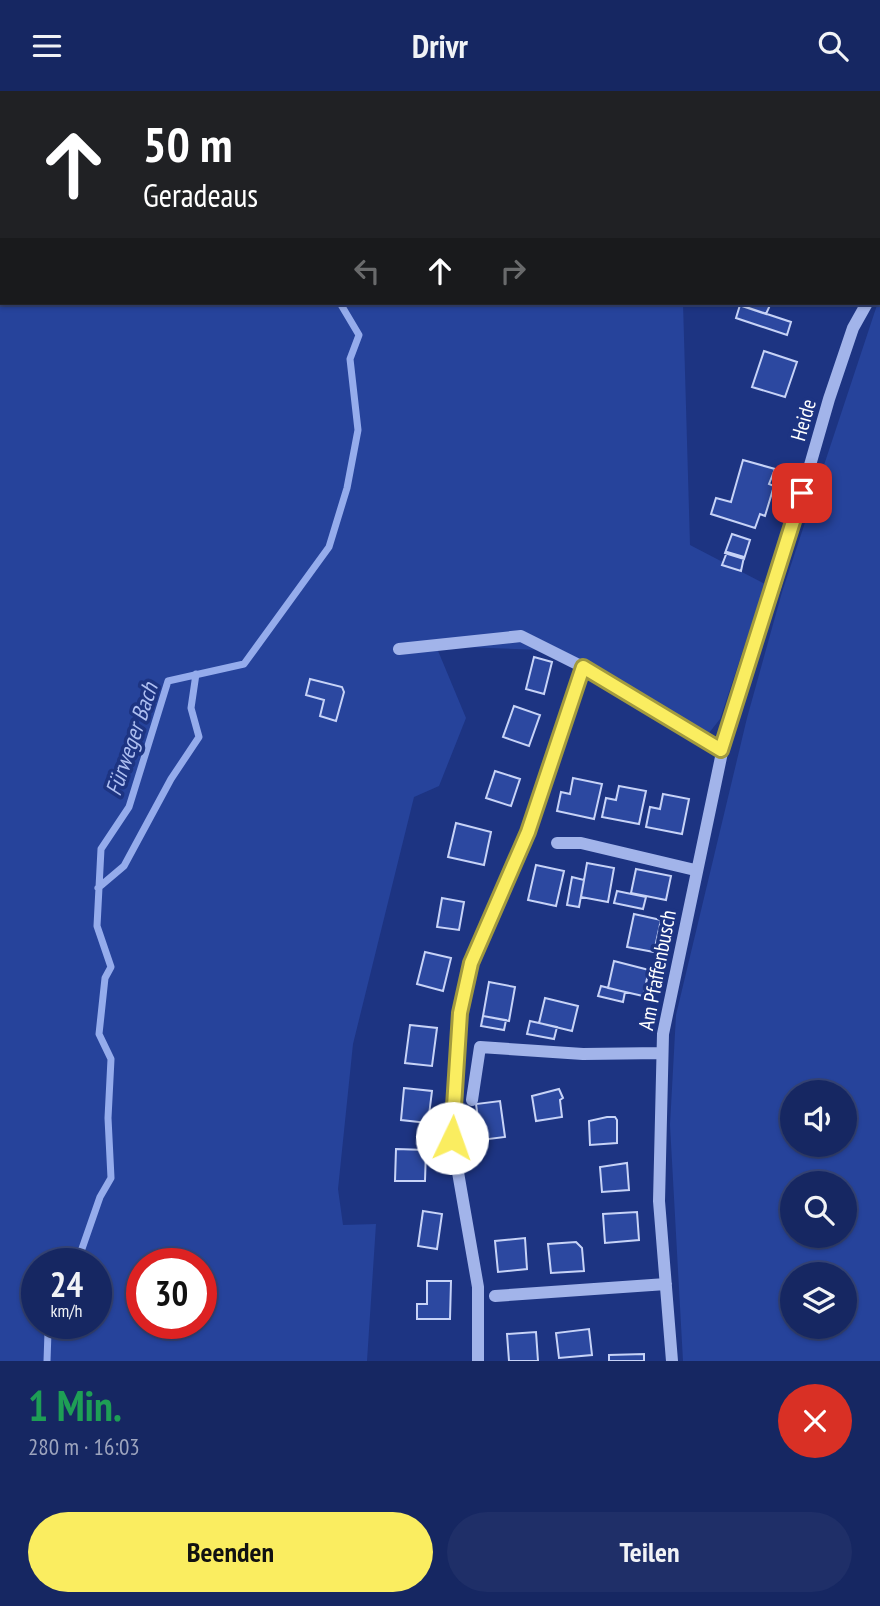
<!DOCTYPE html>
<html lang="de">
<head>
<meta charset="utf-8">
<style>
  :root { --surface:#162762; --page:#1f2f68; --text:#f1f3f6; --muted:#9ea5be; --line:#354477; --accent:#faed60 }
  body { margin:0; font-family:"PT Sans Narrow",sans-serif; background:var(--page); color:var(--text); height:100vh; display:flex; flex-direction:column; font-size:26px; white-space:nowrap }
  * { box-sizing:border-box; margin:0 }
  p { font-size:23px; color:var(--muted) }
  .icon { flex:none; width:38px; height:38px; fill:none; stroke:currentColor; stroke-width:2; stroke-linecap:round; stroke-linejoin:round }
  .map { position:relative; height:1270px; overflow:hidden }
  .panel { display:flex; flex-direction:column; background:var(--surface); flex:1 }
  .panel>* { flex:none }
  .top-card { position:absolute; left:0px; top:0px; width:880px; height:214px; box-shadow:0 2px 5px #0004,0 0 0 2px var(--line); background:#202124; color:#fff; overflow:hidden }
  .fabs { position:absolute; left:780px; top:989px; display:grid; gap:14px }
  .fabs a { display:grid; place-items:center; width:77px; height:77px; border-radius:50%; background:var(--surface); box-shadow:0 2px 5px #0004,0 0 0 2px var(--line); font-size:35px }
  .speed { position:absolute; left:21px; top:1157px; display:flex; gap:14px; font-size:35px; font-weight:700; text-align:center }
  .speed>* { display:grid; place-content:center; width:91px; height:91px; border-radius:50%; background:var(--surface); box-shadow:0 2px 5px #0004,0 0 0 2px var(--line); line-height:1 }
  .speed small { font-size:18px; font-weight:400 }
  .speed .limit { border:10px solid #d22; background:#fff; color:#111 }
  .pin { position:absolute; display:grid; place-items:center; width:60px; height:60px; color:#fff; margin:-30px; border-radius:14px; box-shadow:0 4px 10px #0006 }
  .me { position:absolute; width:77px; margin:-38px; rotate:3deg; stroke-linejoin:round; filter:drop-shadow(0 0 5px #0008) }
  .turn { display:flex; align-items:center; gap:24px; height:147px; padding:0 28px; font-size:32px }
  .turn .icon { width:91px; height:91px; stroke-width:2.5 }
  .turn b { display:block; font-size:49px; line-height:60px }
  .lanes { display:flex; align-items:center; height:66px; padding:0 28px; background:#0003; justify-content:center; gap:35px; direction:ltr }
  .lanes .off { opacity:.35 }
  .round { display:grid; place-items:center; flex:none; width:74px; height:74px; border-radius:37px; background:var(--page) }
  .head { display:flex; align-items:center; justify-content:space-between; height:119px; padding:0 28px }
  h1 { font-size:42px; font-weight:600; line-height:52px; color:#1e9e55 }
  .button { display:flex; gap:14px; margin-top:auto; padding:14px 28px }
  .button a { flex:1; height:80px; border-radius:42px; background:var(--accent); color:#111; font-size:28px; font-weight:600; line-height:80px; text-align:center }
  .button a+a { background:var(--page); color:var(--text) }
  header { display:flex; justify-content:space-between; align-items:center; height:91px; padding:0 28px; background:var(--surface); font-size:32px; font-weight:600 }
  .map>svg:first-child { display:block }
  .green { fill:#26439b; fill-rule:evenodd }
  .lines { fill:none; stroke-linecap:round; stroke-linejoin:round }
  .stream { stroke:#95acec; stroke-width:7 }
  .building { fill:#2c48a0; stroke:#c7d3f7; stroke-width:2 }
  .minor { stroke:#a2b4ea; stroke-width:12 }
  .route-casing { stroke:#a29a3e; stroke-width:18 }
  .route { stroke:#faed60; stroke-width:12 }
  .labels { text-anchor:middle; dominant-baseline:central; stroke-width:7; stroke-linejoin:round; paint-order:stroke }
  .street-label { font-size:21px; fill:#fff; stroke:#1d3482 }
  .water-label { font-size:23px; font-style:italic; fill:#aebff1; stroke:#1d3482 }
</style>
</head>
<body>
<header><svg class="icon" aria-label="menu" viewBox="0 0 24 24"><path d="M4 6h16M4 12h16M4 18h16"/></svg>Drivr<svg class="icon" aria-label="search" viewBox="0 0 24 24"><circle cx="10" cy="10" r="6"/><path d="M15 15l6 6"/></svg></header>
<div class="map">
<svg width="880" height="1270" viewBox="0 0 880 1270">
  <rect width="100%" height="100%" fill="#1d3482"/>
  <path class="green" d="M0 0H880V102L878 2H2V212H683L690 454 765 493 720 628 709 642 542 559 436 555 466 627 439 695 414 706 353 953 338 1098 343 1134 376 1133 367 1270H0ZM37 1172H96V1232H37ZM142 1172H201V1232H142Z
    M880 205V1270H683L670 1034 676 924 747 627 782 501ZM793 1001H845V1054H793ZM793 1092H845V1144H793ZM793 1183H845V1236H793Z"/>
  <g class="lines">
    <path class="stream" d="M269 0 270 2
      M98 797 124 775 171 688 199 646 191 617 196 583
      M77 1172 100 1106 111 1087 108 1027 111 968 99 943 105 887 111 876 97 835 101 758 129 716 168 590 244 573 329 456 347 397 358 339 350 268 359 244 340 212
      M47 1270 48 1241 52 1232"/>
  </g>
  <path class="building" d="M733 212H771L766 223Z
    M740 214 791 231 787 244 736 227Z
    M764 260 797 271 785 306 752 296Z
    M743 369 775 378 769 393 774 395 765 425 760 423 755 437 711 423 716 407 731 411Z
    M732 443 750 449 744 468 725 462Z
    M727 461 744 466 741 480 722 474Z
    M534 566 552 571 544 603 526 598Z
    M310 588 342 596 344 601 336 630 320 625 324 609 306 604Z
    M514 615 540 624 529 655 503 646Z
    M495 680 520 688 511 715 486 707Z
    M573 687 602 693 594 728 557 720 561 701 570 703Z
    M619 695 646 700 639 733 602 726 606 707 616 709Z
    M663 703 689 708 682 743 646 736 650 716 660 718Z
    M456 732 491 741 484 774 448 766Z
    M587 772 614 777 608 811 581 806Z
    M536 774 564 780 556 815 528 809Z
    M636 778 671 785 666 809 631 802Z
    M572 786 584 789 579 816 567 814Z
    M617 800 646 806 643 818 614 812Z
    M442 807 464 811 459 839 437 836Z
    M634 823 661 829 654 861 627 856Z
    M425 861 451 867 443 900 417 893Z
    M614 870 649 879 643 905 608 897Z
    M489 891 515 896 509 930 483 925Z
    M601 895 625 901 623 911 598 905Z
    M545 907 578 915 572 940 539 932Z
    M483 925 506 929 504 939 481 935Z
    M530 930 557 936 554 948 527 943Z
    M410 934 437 937 432 975 405 972Z
    M404 997 432 1000 428 1032 401 1029Z
    M559 998 563 1007 560 1009 562 1026 536 1030 532 1005Z
    M500 1010 505 1046 481 1049 476 1013Z
    M607 1026H615L617 1029V1052L590 1054 589 1030Z
    M478 1030 482 1059 471 1060 468 1032Z
    M396 1058 426 1059 425 1090H395Z
    M627 1072 629 1099 602 1101 600 1076Z
    M423 1120 442 1123 437 1158 418 1155Z
    M637 1121 639 1149 605 1152 603 1123Z
    M525 1147 527 1178 498 1181 495 1150Z
    M576 1151 582 1157 584 1180 551 1182 548 1153Z
    M427 1190H451L450 1228H417V1213H427Z
    M589 1238 592 1264 559 1267 556 1242Z
    M536 1241 538 1270H509L507 1243Z
    M644 1263V1270H609V1264Z"/>
  <g class="lines">
    <path class="minor" d="M878 191 880 189
      M399 558 521 545 583 576 528 741 471 872 460 922 452 1047 478 1196V1270
      M583 576 721 659
      M557 752H581L695 779
      M472 1009 480 956 583 963 662 962
      M495 1205 666 1193
      M672 1270 659 1110 663 943 729 628 775 496 829 308 853 237 867 212"/>
  </g>
  <g class="lines">
    <defs>
      <path id="route" d="M452 1047 460 922 471 872 528 741 583 576 721 659 802 402"/>
    </defs>
    <use href="#route" class="route-casing"/>
    <use href="#route" class="route"/>
  </g>
  <g class="labels">
    <g class="street-label">
      <text transform="translate(803 329) rotate(-74)">Heide</text>
      <text transform="translate(657 879) rotate(-79)">Am Pfaffenbusch</text>
    </g>
    <g class="water-label">
      <text transform="translate(131 648) rotate(-71)">Fürweger Bach</text>
    </g>
  </g>
</svg>
<div class="fabs">
<a><svg class="icon" aria-label="sound" viewBox="0 0 24 24"><path d="M4 9h4l5-4v14l-5-4H4zM17 9q2 3 0 6"/></svg></a>
<a><svg class="icon" aria-label="search" viewBox="0 0 24 24"><circle cx="10" cy="10" r="6"/><path d="M15 15l6 6"/></svg></a>
<a><svg class="icon" aria-label="layers" viewBox="0 0 24 24"><path d="M12 4l9 5-9 5-9-5zM3 14l9 5 9-5"/></svg></a>
</div>
<div class="speed"><div>24<small>km/h</small></div><div class="limit">30</div></div>
<div class="pin" style="left:802px;top:402px;background:#d93025"><svg class="icon" aria-label="arrive" viewBox="0 0 24 24"><path d="M6 21V4h12l-3 4 3 4H6"/></svg></div>
<svg class="me" style="left:452px;top:1047px" viewBox="-20 -20 40 40"><circle r="19" fill="#fff"/><path d="M0-13L10 11 0 6-10 11z" fill="#faed60"/></svg>
<div class="top-card">
<div class="turn"><svg class="icon" aria-label="ahead" viewBox="0 0 24 24"><path d="M12 20V5M6 11l6-6 6 6"/></svg><div><b>50 m</b>Geradeaus</div></div>
<div class="lanes"><svg class="icon off" aria-label="left" viewBox="0 0 24 24"><path d="M17 20v-9H6M10 6l-5 5 5 5"/></svg><svg class="icon" aria-label="ahead" viewBox="0 0 24 24"><path d="M12 20V5M6 11l6-6 6 6"/></svg><svg class="icon off" aria-label="right" viewBox="0 0 24 24"><path d="M7 20v-9h11M14 6l5 5-5 5"/></svg></div>
</div>
</div>
<section class="panel">
<div class="head"><div><h1>1 Min.</h1><p>280 m · 16:03</p></div><a class="round" style="background:#d93025;color:#fff"><svg class="icon" aria-label="close" viewBox="0 0 24 24"><path d="M6 6l12 12M18 6L6 18"/></svg></a></div>
<div class="button"><a>Beenden</a><a>Teilen</a></div>
</section>
</body>
</html>
